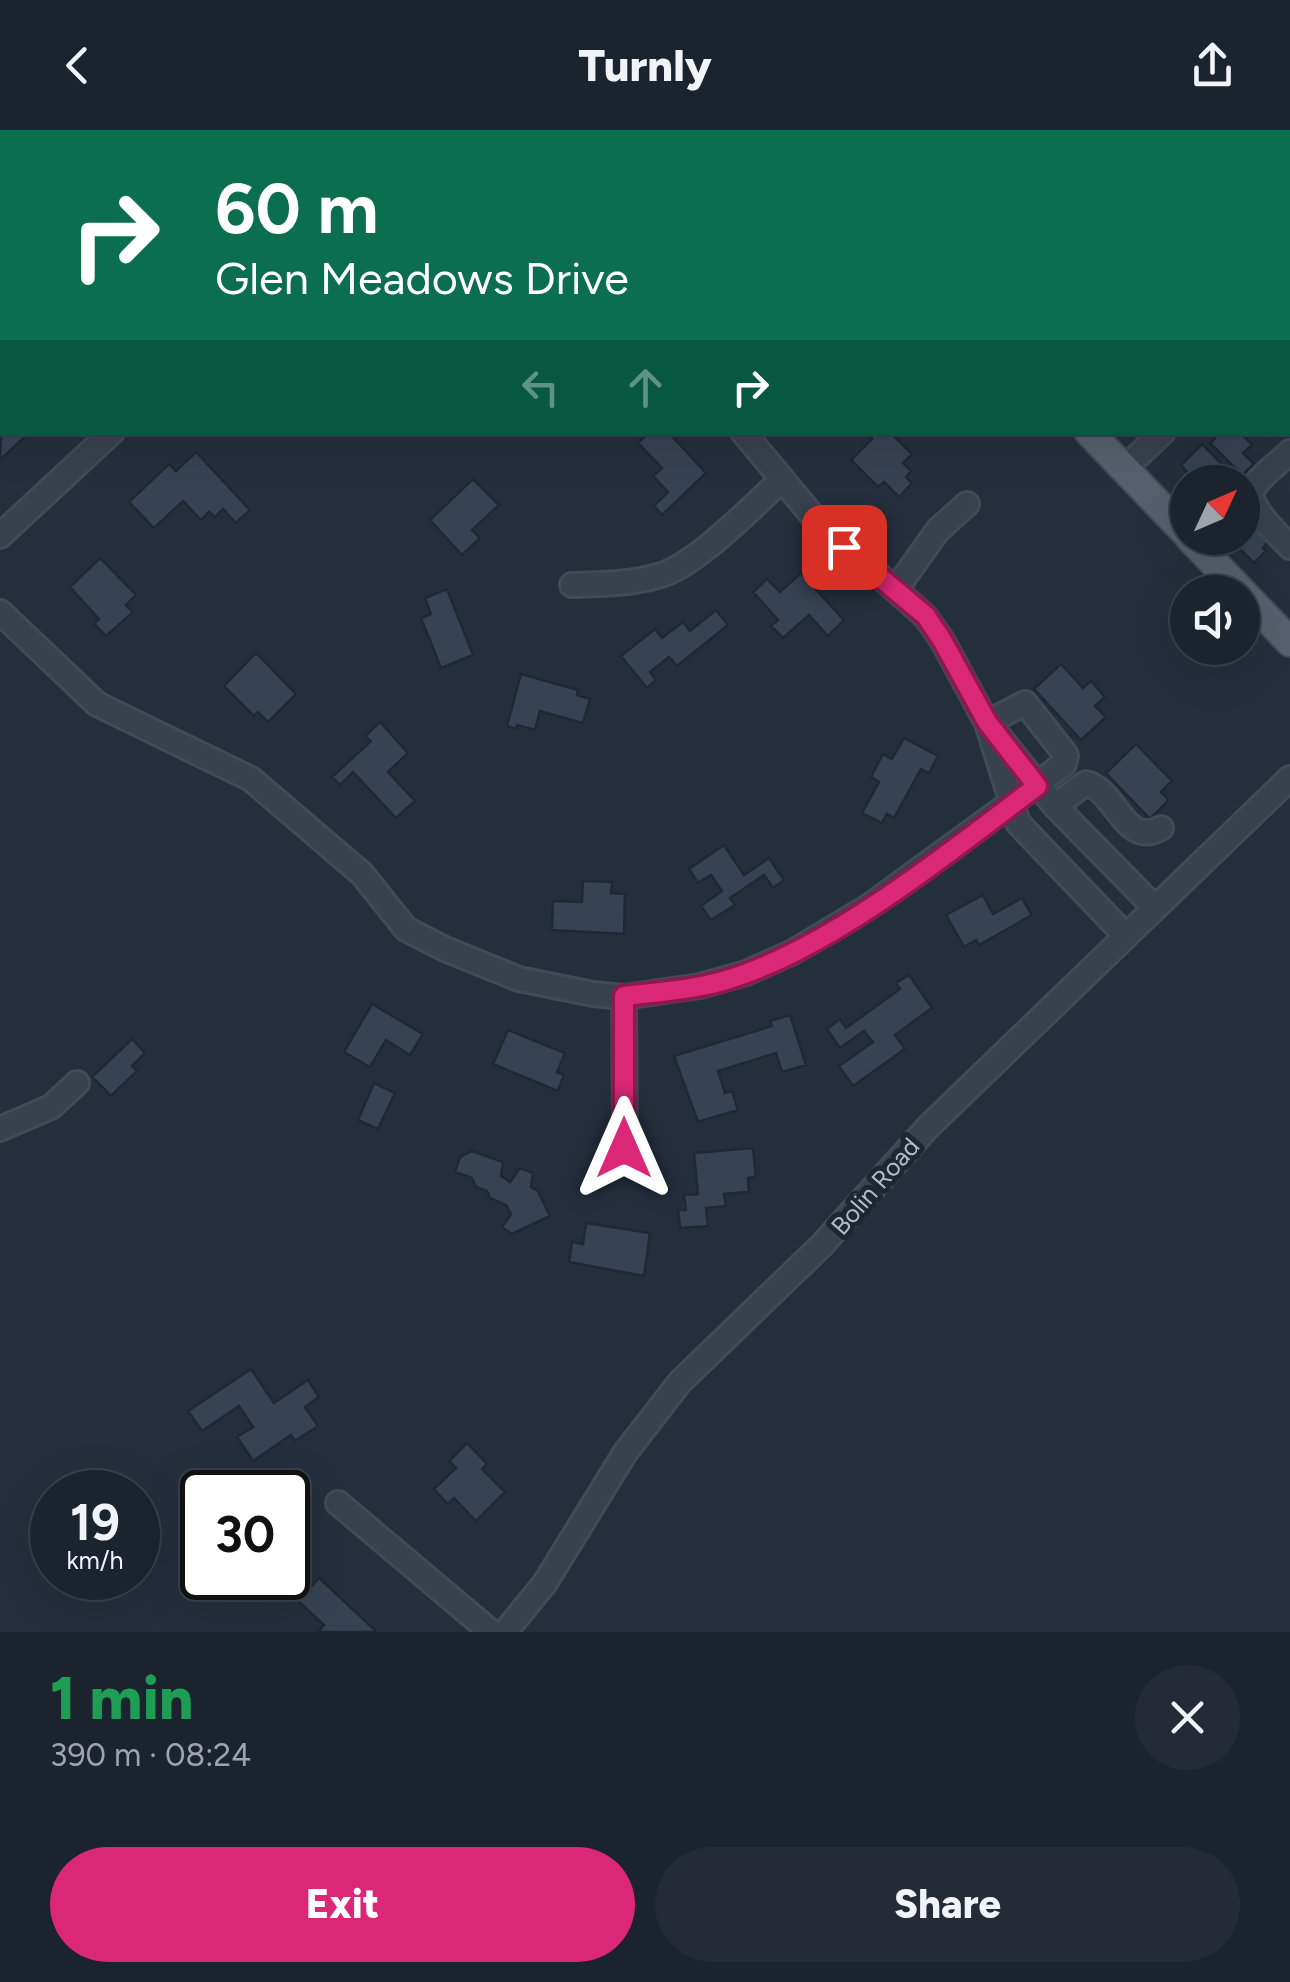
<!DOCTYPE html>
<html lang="en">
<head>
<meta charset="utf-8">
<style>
  :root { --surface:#1b232e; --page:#242b36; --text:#f1f3f6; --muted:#a0a4aa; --line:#39404a; --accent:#db2777 }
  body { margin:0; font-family:Figtree,sans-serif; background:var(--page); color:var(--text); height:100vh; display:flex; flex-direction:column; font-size:38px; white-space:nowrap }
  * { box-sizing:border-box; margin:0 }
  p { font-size:32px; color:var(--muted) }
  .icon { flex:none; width:55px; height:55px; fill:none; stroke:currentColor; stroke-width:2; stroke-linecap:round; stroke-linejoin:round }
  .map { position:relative; height:1502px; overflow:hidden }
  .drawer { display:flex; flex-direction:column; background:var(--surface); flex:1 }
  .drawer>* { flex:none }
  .hud { position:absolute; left:0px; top:0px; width:1290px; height:305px; box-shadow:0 10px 40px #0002,0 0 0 2px var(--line); background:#0b6e4f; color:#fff; overflow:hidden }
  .needle { width:65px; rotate:46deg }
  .tools { position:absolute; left:1170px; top:335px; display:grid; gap:20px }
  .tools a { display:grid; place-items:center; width:90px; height:90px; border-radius:50%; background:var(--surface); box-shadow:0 10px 40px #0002,0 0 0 2px var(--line); font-size:50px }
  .speed { position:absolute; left:30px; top:1340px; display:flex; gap:20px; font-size:50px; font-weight:700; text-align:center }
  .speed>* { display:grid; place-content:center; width:130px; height:130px; border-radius:50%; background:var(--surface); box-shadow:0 10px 40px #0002,0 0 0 2px var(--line); line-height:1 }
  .speed small { font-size:25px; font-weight:400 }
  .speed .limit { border:5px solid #111; border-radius:15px; background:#fff; color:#111 }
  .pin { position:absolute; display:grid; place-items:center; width:85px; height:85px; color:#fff; margin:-42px; border-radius:20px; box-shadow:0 5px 15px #0006 }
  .me { position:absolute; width:110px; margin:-55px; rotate:0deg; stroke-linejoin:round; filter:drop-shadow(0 0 8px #0008) }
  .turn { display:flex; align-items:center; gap:35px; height:210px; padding:0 50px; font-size:45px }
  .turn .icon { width:130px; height:130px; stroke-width:2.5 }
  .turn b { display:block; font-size:70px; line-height:85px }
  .lanes { display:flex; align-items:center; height:95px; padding:0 50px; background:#0003; justify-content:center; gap:50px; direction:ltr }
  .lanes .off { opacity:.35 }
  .round { display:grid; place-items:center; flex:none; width:105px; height:105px; border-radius:52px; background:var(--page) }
  .headline { display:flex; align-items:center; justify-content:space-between; height:170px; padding:0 50px }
  h1 { font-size:60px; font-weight:800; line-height:75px; color:#1e9e55 }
  .button { display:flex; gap:20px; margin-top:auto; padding:20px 50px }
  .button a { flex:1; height:115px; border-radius:60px; background:var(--accent); color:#fff; font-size:40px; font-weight:800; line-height:115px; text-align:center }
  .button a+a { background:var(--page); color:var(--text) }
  header { display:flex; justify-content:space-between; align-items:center; height:130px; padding:0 50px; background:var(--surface); font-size:45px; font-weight:800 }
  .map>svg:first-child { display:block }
  .building { fill:#364354; stroke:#1f2835; stroke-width:2.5 }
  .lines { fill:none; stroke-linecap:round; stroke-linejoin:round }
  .minor-casing { stroke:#414a57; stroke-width:28 }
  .major-casing { stroke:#414a57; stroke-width:32 }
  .minor { stroke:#38414e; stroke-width:22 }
  .major { stroke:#56606e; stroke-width:28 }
  .route-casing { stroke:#8e194d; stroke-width:25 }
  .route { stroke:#db2777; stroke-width:18 }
  .labels { text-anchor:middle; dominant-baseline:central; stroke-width:10; stroke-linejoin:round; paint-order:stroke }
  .street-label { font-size:25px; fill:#b4bcc9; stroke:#1d2633 }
</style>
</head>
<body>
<header><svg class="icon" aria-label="back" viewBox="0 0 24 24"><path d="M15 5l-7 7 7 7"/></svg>Turnly<svg class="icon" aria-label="share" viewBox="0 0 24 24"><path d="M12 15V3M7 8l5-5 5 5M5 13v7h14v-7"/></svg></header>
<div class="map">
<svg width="1290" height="1502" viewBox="0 0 1290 1502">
  <rect width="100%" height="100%" fill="#242f3e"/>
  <path class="building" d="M2 289V302H30L0 330Z
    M649 302H668L706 343 662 385 654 376 668 362 653 346 662 338 638 313Z
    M869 302H890L912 324 903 333 911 341 906 347 912 353 899 367 884 352 878 357 851 330 872 309Z
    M1214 302H1240L1252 315 1243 323 1254 334 1242 345 1210 313 1215 309 1211 305Z
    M1202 314 1233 346 1226 352H1196L1181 335Z
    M196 322 250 380 236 393 223 379 215 387 209 382 201 390 183 371 154 398 129 372 169 334 176 341Z
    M473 349 499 375 472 400 480 408 462 425 430 390Z
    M1247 386H1251L1271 407 1263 418 1266 421 1254 433 1229 408H1242V391Z
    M100 428 136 465 126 475 133 482 106 506 94 494 99 489 70 457Z
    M801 443 844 490 828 506 809 485 783 508 771 496 778 490 753 462 767 449 780 462Z
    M447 459 473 525 441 538 421 488 431 484 425 468Z
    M716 480 728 495 677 536 669 527 650 542 656 550 647 558 621 526 655 499 662 508 683 492 690 501Z
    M256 523 296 564 268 592 258 582 254 586 224 556Z
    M1061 534 1083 558 1091 551 1105 567 1095 576 1106 587 1081 610 1034 559Z
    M521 544 578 560 577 565 590 569 583 593 540 581 535 600 517 595 516 599 507 596Z
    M380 592 408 623 388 642 415 671 396 688 353 642 340 655 332 647 371 611 365 606Z
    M904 608 938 626 929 643 921 639 894 688 887 684 882 693 862 683 879 652 871 647 883 624 892 629Z
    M1136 614 1172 651 1161 662 1169 670 1150 689 1106 643Z
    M724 715 744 745 769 728 784 750 773 758 764 745 730 768 735 775 711 790 701 776 722 761 711 745 698 753 689 739Z
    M583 751 612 752 611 763 625 764 624 804 552 800 553 771 582 772Z
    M983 765 993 784 1022 768 1032 785 979 815 976 810 964 817 946 785Z
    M909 845 932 878 895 905 905 919 853 956 839 936 873 912 864 901 840 918 827 899 840 889 846 898 900 859 896 853Z
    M372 874 423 904 410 925 386 910 370 937 344 922Z
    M790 885 806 935 782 942 776 923 718 941 725 963 732 961 738 980 698 992 674 926 772 896 770 891Z
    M508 900 565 923 557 942 564 945 558 961 493 934Z
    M132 909 145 923 132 936 137 941 111 966 92 947Z
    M374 953 395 963 378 999 358 990Z
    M753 1018 756 1047 748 1048 749 1062 724 1064 726 1076 706 1078 708 1096 680 1098 678 1080H686L684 1065 698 1064 694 1023Z
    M472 1021 503 1032 501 1046 510 1052 520 1038 533 1043 531 1057 538 1061 550 1086 512 1104 502 1097 511 1084 506 1075 490 1068 487 1061 476 1057 472 1048 455 1042 460 1027Z
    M586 1093 650 1103 644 1146 569 1132 572 1112 583 1114Z
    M251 1239 274 1273 308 1250 319 1267 305 1277 318 1296 295 1311 291 1305 253 1331 237 1307 253 1297 239 1276 202 1301 188 1281Z
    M467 1313 487 1334 482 1339 505 1362 476 1391 454 1368 448 1374 434 1359 456 1338 449 1331Z
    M319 1448 376 1501 374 1502H318L324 1495 298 1471Z"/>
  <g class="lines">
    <defs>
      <path id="minor" d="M406 0 408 2
        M1147 0 1149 2
        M1285 0 1290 5
        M878 2 881 0
        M1041 2 1043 0
        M1288 75 1290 73
        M1288 146 1290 149
        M1288 185 1290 183
        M743 302 816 390 925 486 942 510 987 593 1018 693 1125 805
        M1290 322C1279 333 1262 344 1254 357 1243 374 1279 405 1290 417
        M1124 339 1163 302
        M0 406 112 302
        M572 455C600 454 630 454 658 446 696 436 751 377 782 350
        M896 459 938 400 967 374
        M0 482 97 574 251 649 362 744 406 799 445 819 519 849 593 864 624 867 700 856 746 843 793 822 868 777 1064 634 1066 625 1025 573 987 593
        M993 599 1055 676 1154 777
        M1055 676 1086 653C1117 661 1125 719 1161 698
        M624 867 625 1018
        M0 999 51 977 77 953
        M338 1373 491 1502
        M505 1502 545 1453 625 1323 680 1252 822 1115 928 997 1290 648"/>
      <path id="major" d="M771 0 774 2
        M1089 302 1188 405
        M1190 408 1290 512"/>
    </defs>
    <use href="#minor" class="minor-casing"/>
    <use href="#major" class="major-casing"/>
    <use href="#minor" class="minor"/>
    <use href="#major" class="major"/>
  </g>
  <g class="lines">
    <defs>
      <path id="route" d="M624 1018V866C657 862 691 860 723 851 828 821 950 722 1037 656L987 592 942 510 926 486 844 417"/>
    </defs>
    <use href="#route" class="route-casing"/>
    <use href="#route" class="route"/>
  </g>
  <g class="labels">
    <g class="street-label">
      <text transform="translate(875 1056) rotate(-49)">Bolin Road</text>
    </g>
  </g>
</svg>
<div class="tools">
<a><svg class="needle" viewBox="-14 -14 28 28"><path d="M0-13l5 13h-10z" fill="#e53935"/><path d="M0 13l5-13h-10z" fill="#a0a4aa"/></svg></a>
<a><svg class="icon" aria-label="sound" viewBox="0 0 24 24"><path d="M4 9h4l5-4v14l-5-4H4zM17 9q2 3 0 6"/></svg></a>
</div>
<div class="speed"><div>19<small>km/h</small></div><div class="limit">30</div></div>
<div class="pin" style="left:844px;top:417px;background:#d93025"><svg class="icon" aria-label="arrive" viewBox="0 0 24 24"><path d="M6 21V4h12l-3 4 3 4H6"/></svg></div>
<svg class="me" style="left:624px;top:1018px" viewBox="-20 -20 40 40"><path d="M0-17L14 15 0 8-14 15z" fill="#db2777" stroke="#fff" stroke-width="4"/></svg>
<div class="hud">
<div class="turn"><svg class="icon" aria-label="right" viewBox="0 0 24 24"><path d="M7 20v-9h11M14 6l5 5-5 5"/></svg><div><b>60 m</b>Glen Meadows Drive</div></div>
<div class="lanes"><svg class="icon off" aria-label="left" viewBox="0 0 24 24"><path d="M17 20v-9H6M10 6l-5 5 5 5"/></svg><svg class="icon off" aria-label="ahead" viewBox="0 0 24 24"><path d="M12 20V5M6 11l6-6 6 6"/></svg><svg class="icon" aria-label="right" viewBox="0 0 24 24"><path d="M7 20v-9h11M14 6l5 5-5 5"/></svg></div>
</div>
</div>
<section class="drawer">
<div class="headline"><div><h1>1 min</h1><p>390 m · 08:24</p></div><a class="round"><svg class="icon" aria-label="close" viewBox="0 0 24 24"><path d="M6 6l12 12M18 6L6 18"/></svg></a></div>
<div class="button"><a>Exit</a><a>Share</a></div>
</section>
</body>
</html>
